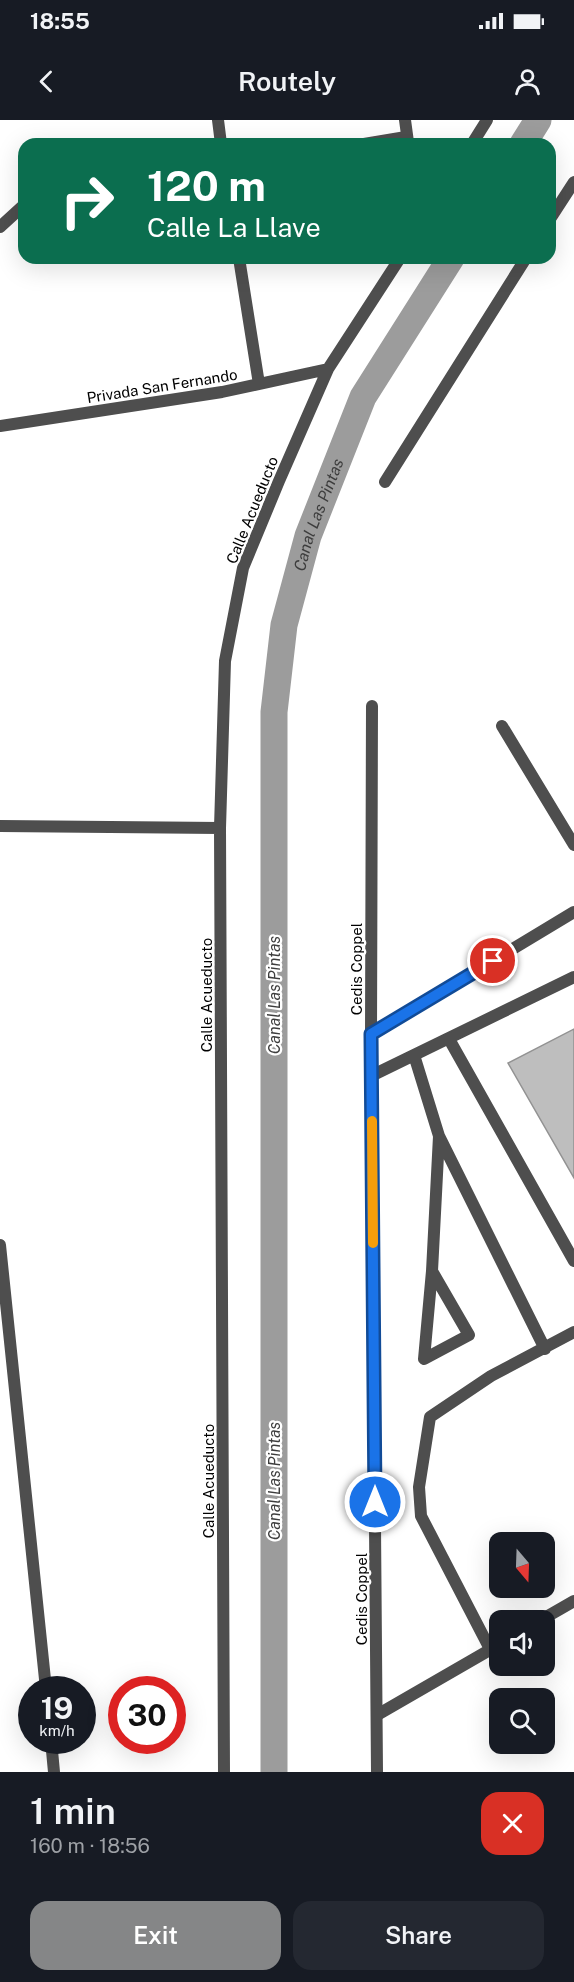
<!DOCTYPE html>
<html lang="en">
<head>
<meta charset="utf-8">
<style>
  :root { --surface:#171b24; --page:#242831; --text:#f1f3f6; --muted:#9ea1a6; --accent:#858687 }
  body { margin:0; font-family:"Public Sans",sans-serif; background:var(--page); color:var(--text); height:100vh; display:flex; flex-direction:column; font-size:22px; white-space:nowrap }
  * { box-sizing:border-box; margin:0 }
  p { font-size:20px; color:var(--muted) }
  .icon { flex:none; width:33px; height:33px; fill:none; stroke:currentColor; stroke-width:2; stroke-linecap:round; stroke-linejoin:round }
  .map { position:relative; height:1652px; overflow:hidden }
  .details { display:flex; flex-direction:column; background:var(--surface); flex:1 }
  .details>* { flex:none }
  .hud { position:absolute; left:18px; top:18px; width:538px; height:126px; border-radius:18px; box-shadow:0 6px 24px #0002; background:#0b6e4f; color:#fff; overflow:hidden }
  .needle { width:39px; rotate:161deg }
  .fabs { position:absolute; left:489px; top:1412px; display:grid; gap:12px }
  .fabs a { display:grid; place-items:center; width:66px; height:66px; border-radius:12px; background:var(--surface); box-shadow:0 6px 24px #0002; font-size:30px }
  .speed { position:absolute; left:18px; top:1556px; display:flex; gap:12px; font-size:30px; font-weight:700; text-align:center }
  .speed>* { display:grid; place-content:center; width:78px; height:78px; border-radius:50%; background:var(--surface); box-shadow:0 6px 24px #0002; line-height:1 }
  .speed small { font-size:15px; font-weight:400 }
  .speed .limit { border:9px solid #d22; background:#fff; color:#111 }
  .pin { position:absolute; display:grid; place-items:center; width:51px; height:51px; color:#fff; margin:-26px; border:3px solid #fff; border-radius:50%; box-shadow:0 2px 6px #0007 }
  .me { position:absolute; width:66px; margin:-33px; rotate:0deg; stroke-linejoin:round; filter:drop-shadow(0 0 4px #0008) }
  .turn { display:flex; align-items:center; gap:21px; height:126px; padding:0 30px; font-size:27px }
  .turn .icon { width:78px; height:78px; stroke-width:2.5 }
  .turn b { display:block; font-size:42px; line-height:51px }
  .round { display:grid; place-items:center; flex:none; width:63px; height:63px; border-radius:18px; background:var(--page) }
  .overview { display:flex; align-items:center; justify-content:space-between; height:102px; padding:0 30px }
  h1 { font-size:36px; font-weight:600; line-height:45px }
  .cta { display:flex; gap:12px; margin-top:auto; padding:12px 30px }
  .cta a { flex:1; height:69px; border-radius:18px; background:var(--accent); color:#fff; font-size:24px; font-weight:600; line-height:69px; text-align:center }
  .cta a+a { background:var(--page); color:var(--text) }
  .status { display:flex; justify-content:space-between; align-items:center; height:42px; padding:0 30px; background:var(--surface); direction:ltr }
  .status svg { height:16px; fill:currentColor }
  header { display:flex; justify-content:space-between; align-items:center; height:78px; padding:0 30px; background:var(--surface); font-size:27px; font-weight:600 }
  .map>svg:first-child { display:block }
  .lines { fill:none; stroke-linecap:round; stroke-linejoin:round }
  .canal { stroke:#9c9c9c; stroke-width:27 }
  .building { fill:#bebebe; stroke:#929292; stroke-width:1.5 }
  .service { stroke:#4e4e4e; stroke-width:12 }
  .minor { stroke:#4e4e4e; stroke-width:12 }
  .route-casing { stroke:#114b97; stroke-width:15 }
  .route { stroke:#1a73e8; stroke-width:10 }
  .slow { stroke:#f59e0b; stroke-width:10 }
  .labels { text-anchor:middle; dominant-baseline:central; stroke-width:4.5; stroke-linejoin:round; paint-order:stroke }
  .street-label { font-size:15px; fill:#000; stroke:#fff }
  .water-label { font-size:16px; font-style:italic; fill:#3d3d3d; stroke:#fff }
</style>
</head>
<body>
<div class="status"><b>18:55</b><svg viewBox="0 0 49 12"><path d="M0 12V9h3v3zM5 12V6h3v6zM10 12V3h3v9zM15 12V0h3v12zM26 1h20v11H26zM47 4h2v5h-2z"/></svg></div>
<header><svg class="icon" aria-label="back" viewBox="0 0 24 24"><path d="M15 5l-7 7 7 7"/></svg>Routely<svg class="icon" aria-label="person" viewBox="0 0 24 24"><circle cx="12" cy="8" r="4"/><path d="M4 21q1-7 8-7t8 7"/></svg></header>
<div class="map">
<svg width="574" height="1652" viewBox="0 0 574 1652">
  <rect width="100%" height="100%" fill="#fff"/>
  <g class="lines">
    <g class="canal">
      <path d="M523 24 538 0"/>
      <path id="s1" d="M274 1652V592L284 505 308 416 363 277 451 138"/>
    </g>
  </g>
  <path class="building" d="M574 909V1058L508 943Z"/>
  <g class="lines">
    <path class="service" d="M502 606 574 725
      M371 914 372 586
      M449 919 574 1141
      M414 935 439 1016 545 1229
      M371 956 574 857
      M432 1151 469 1215 424 1239 432 1151 439 1016
      M541 1500 574 1481
      M490 1529 421 1396 419 1367 430 1297 491 1256 574 1212
      M377 1595 500 1524"/>
    <path class="minor" d="M218 0 221 24
      M405 0 408 22
      M364 24 406 17
      M472 24 487 0
      M550 99 574 62
      M0 107 24 85
      M239 138 259 264
      M0 306 222 272 328 249
      M385 362 526 138
      M0 706 220 708
      M0 1125 46 1569
      M51 1620 54 1652
      M224 1652 220 708 225 541 243 448 279 361 328 249 400 138
      M377 1652 371 914 574 792"/>
  </g>
  <g class="lines">
    <defs>
      <path id="route" d="M375 1382 371 914 493 841"/>
    </defs>
    <use href="#route" class="route-casing"/>
    <use href="#route" class="route"/>
    <path class="slow" d="M372 1001 373 1123"/>
  </g>
  <g class="labels">
    <g class="street-label">
      <text transform="translate(162 266) rotate(-9)">Privada San Fernando</text>
      <text transform="translate(252 390) rotate(-68)">Calle Acueducto</text>
      <text transform="translate(356 849) rotate(-90)">Cedis Coppel</text>
      <text transform="translate(206 875) rotate(-90)">Calle Acueducto</text>
      <text transform="translate(208 1361) rotate(-90)">Calle Acueducto</text>
      <text transform="translate(361 1479) rotate(-90)">Cedis Coppel</text>
    </g>
    <g class="water-label">
      <text stroke="none"><textPath href="#s1" startOffset="1263">Canal Las Pintas</textPath></text>
      <text transform="translate(274 875) rotate(-90)">Canal Las Pintas</text>
      <text transform="translate(274 1361) rotate(-90)">Canal Las Pintas</text>
    </g>
  </g>
</svg>
<div class="fabs">
<a><svg class="needle" viewBox="-14 -14 28 28"><path d="M0-13l5 13h-10z" fill="#e53935"/><path d="M0 13l5-13h-10z" fill="#9ea1a6"/></svg></a>
<a><svg class="icon" aria-label="sound" viewBox="0 0 24 24"><path d="M4 9h4l5-4v14l-5-4H4zM17 9q2 3 0 6"/></svg></a>
<a><svg class="icon" aria-label="search" viewBox="0 0 24 24"><circle cx="10" cy="10" r="6"/><path d="M15 15l6 6"/></svg></a>
</div>
<div class="speed"><div>19<small>km/h</small></div><div class="limit">30</div></div>
<div class="pin" style="left:493px;top:841px;background:#d93025"><svg class="icon" aria-label="arrive" viewBox="0 0 24 24"><path d="M6 21V4h12l-3 4 3 4H6"/></svg></div>
<svg class="me" style="left:375px;top:1382px" viewBox="-20 -20 40 40"><circle r="17" fill="#1a73e8" stroke="#fff" stroke-width="3"/><path d="M0-11L8 9 0 5-8 9z" fill="#fff"/></svg>
<div class="hud">
<div class="turn"><svg class="icon" aria-label="right" viewBox="0 0 24 24"><path d="M7 20v-9h11M14 6l5 5-5 5"/></svg><div><b>120 m</b>Calle La Llave</div></div>
</div>
</div>
<section class="details">
<div class="overview"><div><h1>1 min</h1><p>160 m · 18:56</p></div><a class="round" style="background:#d93025;color:#fff"><svg class="icon" aria-label="close" viewBox="0 0 24 24"><path d="M6 6l12 12M18 6L6 18"/></svg></a></div>
<div class="cta"><a>Exit</a><a>Share</a></div>
</section>
</body>
</html>
